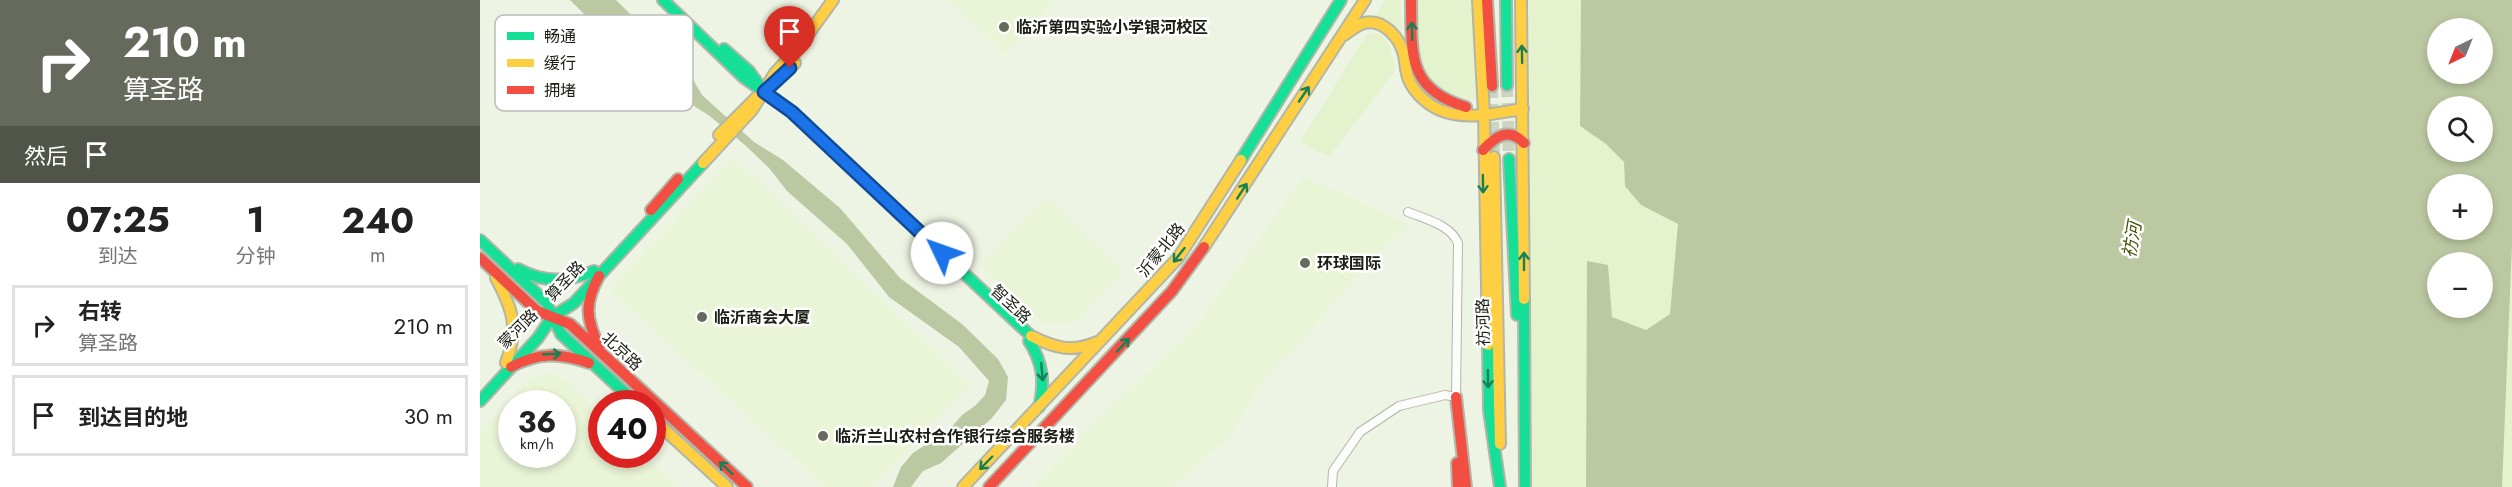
<!DOCTYPE html>
<html lang="zh">
<head>
<meta charset="utf-8">
<style>
  :root { --surface:#fff; --page:#f2f2f2; --text:#222; --muted:#767676; --line:#e0e0e0 }
  body { margin:0; font-family:Jost,"Noto Sans SC",sans-serif; background:var(--page); color:var(--text); height:100vh; display:flex; flex-direction:column; font-size:22px; white-space:nowrap }
  * { box-sizing:border-box; margin:0 }
  p { font-size:20px; color:var(--muted) }
  .icon { flex:none; width:33px; height:33px; fill:none; stroke:currentColor; stroke-width:2; stroke-linecap:round; stroke-linejoin:round }
  .map { position:relative; flex:1; overflow:hidden }
  .side { display:flex; flex-direction:column; background:var(--surface); width:480px }
  .side>* { flex:none }
  .banner { background:#656a5c; color:#fff; overflow:hidden }
  .needle { width:39px; rotate:223deg }
  .tools { position:absolute; left:1947px; top:18px; display:grid; gap:12px }
  .tools a { display:grid; place-items:center; width:66px; height:66px; border-radius:50%; background:var(--surface); box-shadow:0 3px 9px #0003; font-size:30px }
  .speed { position:absolute; left:18px; top:390px; display:flex; gap:12px; font-size:30px; font-weight:700; text-align:center }
  .speed>* { display:grid; place-content:center; width:78px; height:78px; border-radius:50%; background:var(--surface); box-shadow:0 3px 9px #0003; line-height:1 }
  .speed small { font-size:15px; font-weight:400 }
  .speed .limit { border:9px solid #d22; background:#fff; color:#111 }
  .pin { position:absolute; display:grid; place-items:center; width:51px; height:51px; color:#fff; margin:-62px -26px; border-radius:50% 50% 50% 0; rotate:-45deg; box-shadow:0 0 6px #0007 }
  .pin .icon { rotate:45deg }
  .me { position:absolute; width:66px; margin:-33px; rotate:312deg; stroke-linejoin:round; filter:drop-shadow(0 0 4px #0008) }
  .turn { display:flex; align-items:center; gap:21px; height:126px; padding:0 24px; font-size:27px }
  .turn .icon { width:78px; height:78px; stroke-width:2.5 }
  .turn b { display:block; font-size:42px; line-height:51px }
  .then { display:flex; align-items:center; height:57px; padding:0 24px; background:#0003; gap:12px; font-size:22px }
  .eta { display:flex; justify-content:space-evenly; align-items:center; height:102px; text-align:center }
  .eta b { font-size:36px; font-weight:700; line-height:42px }
  ul { padding:0; list-style:none }
  li { display:flex; align-items:center; gap:18px; height:81px; margin:0 12px 9px; padding:0 12px; border:3px solid var(--line); border-radius:0px }
  li div { flex:1 }
  li b { display:block; font-size:22px }
  li em { font-style:normal }
  main { display:flex; flex:1; min-height:0 }
  .map>svg:first-child { display:block }
  .built { fill:#eaf5d7; fill-rule:evenodd }
  .green { fill:#e5f2ce }
  .water { fill:#bbc8a1; fill-rule:evenodd }
  .lines { fill:none; stroke-linecap:round; stroke-linejoin:round }
  .primary-tunnel { stroke:#ced4c4; stroke-width:12; stroke-dasharray:12 6; stroke-linecap:butt }
  .street-casing { stroke:#b1b6a9; stroke-width:10 }
  .fast-casing { stroke:#b1b6a9; stroke-width:14 }
  .slow-casing { stroke:#b1b6a9; stroke-width:14 }
  .jam-casing { stroke:#b1b6a9; stroke-width:14 }
  .street { stroke:#fcfdfb; stroke-width:8 }
  .fast { stroke:#16e098; stroke-width:10 }
  .slow { stroke:#ffcf43; stroke-width:10 }
  .jam { stroke:#f24e42; stroke-width:10 }
  .oneway { stroke:#188056 }
  .route-casing { stroke:#114b97; stroke-width:15 }
  .route { stroke:#1a73e8; stroke-width:10 }
  .poi-dot { fill:#656a5c; stroke:#fff; stroke-width:2 }
  .labels { text-anchor:middle; dominant-baseline:central; stroke-width:5; stroke-linejoin:round; paint-order:stroke }
  .poi-label { font-size:16px; font-weight:bold; fill:#1b1f14; stroke:#fff; text-anchor:start }
  .street-label { font-size:16px; fill:#1b1f14; stroke:#fff }
  .water-label { font-size:18px; font-style:italic; fill:#425405; stroke:#fff }
  .key { fill:#fff; stroke:#bbbcb8; stroke-width:1.5 }
  .key-label { font-size:16px; fill:#1b1f14 }
</style>
</head>
<body>
<main>
<section class="side">
<div class="banner">
<div class="turn"><svg class="icon" aria-label="right" viewBox="0 0 24 24"><path d="M7 20v-9h11M14 6l5 5-5 5"/></svg><div><b>210 m</b>算圣路</div></div>
<div class="then">然后<svg class="icon" aria-label="arrive" viewBox="0 0 24 24"><path d="M6 21V4h12l-3 4 3 4H6"/></svg></div>
</div>
<div class="eta">
<div><b>07:25</b><p>到达</p></div>
<div><b>1</b><p>分钟</p></div>
<div><b>240</b><p>m</p></div>
</div>
<ul>
<li><svg class="icon" aria-label="right" viewBox="0 0 24 24"><path d="M7 20v-9h11M14 6l5 5-5 5"/></svg><div><b>右转</b><p>算圣路</p></div><em>210 m</em></li>
<li><svg class="icon" aria-label="arrive" viewBox="0 0 24 24"><path d="M6 21V4h12l-3 4 3 4H6"/></svg><div><b>到达目的地</b></div><em>30 m</em></li>
</ul>
</section>
<div class="map">
<svg width="2032" height="487" viewBox="0 0 2032 487">
  <rect width="100%" height="100%" fill="#eef4e3"/>
  <path class="built" d="M470 0H575L526 54Z
    M254 158 489 384 392 487H346L129 290Z
    M823 176 929 224 877 275 828 334 782 381 751 435 693 487H554L616 422 720 322Z
    M566 197 643 271 595 323 561 322 501 266Z
    M67 373 84 379 121 414 122 454 164 455 198 487H0V432L47 380ZM32 404H82V454H32Z"/>
  <path class="green" d="M905 0H921L922 30 895 17Z
    M938 0H993L995 100C931 91 939 52 938 0Z
    M1049 0H1101L1100 125 1126 144 1144 162 1145 186 1161 205 1198 224 1190 314 1166 330 1132 317 1128 266 1107 262 1106 487H1052Z
    M892 33 901 35 909 44 916 70 849 157 820 142 886 35Z
    M2032 245V487H2022L2030 253Z"/>
  <path class="water" d="M90 0H136L208 71 222 95 274 142 303 160 360 208 420 278 482 324 518 359 528 377 526 400 512 418 461 463 443 471 431 487H413L421 467 433 453 470 429 482 415 496 405 505 395 509 381 479 347 409 297 367 244 307 191 289 168 265 145 227 114 191 92 147 57Z
    M1101 0H2032V245L2022 487H1106L1107 261 1128 265 1132 317 1166 330 1190 314 1198 224 1161 205 1145 186 1144 162 1126 144 1100 126ZM1958 28H2002V74H1958ZM1958 106H2002V152H1958ZM1958 184H2002V230H1958ZM1958 262H2002V308H1958Z"/>
  <g class="lines">
    <path class="primary-tunnel" d="M1027 85 1029 159
      M1012 86 1014 157"/>
    <defs>
      <path id="street" d="M852 487 853 471 880 432 919 406 965 395 976 397 978 243C971 225 945 219 928 212"/>
      <path id="fast" d="M183 0 263 77 312 112 551 336
        M1026 0 1027 85
        M244 49 269 71 279 85
        M1029 159 1037 315
        M761 160 861 0
        M0 240 66 302 81 334 157 404
        M38 269C64 283 87 282 114 271
        M1044 299 1045 487
        M549 341C563 363 565 382 559 407
        M1008 345 1009 410 1020 487
        M0 401 58 338 72 317 94 303 223 163"/>
      <path id="slow" d="M998 0 1004 114 1008 345
        M1041 0 1044 299
        M864 35C870 31 877 25 884 23 903 18 920 38 924 55 926 64 925 73 930 82 936 94 948 105 960 110 986 121 1016 113 1043 109
        M289 87 315 63
        M239 135 277 97
        M1014 157 1020 444
        M223 163 272 110 295 73 319 47 353 0
        M724 247 885 0
        M16 278C33 310 39 327 26 363
        M551 336C575 348 592 353 617 342
        M172 418 247 487
        M483 487 698 258 761 160"/>
      <path id="jam" d="M931 0C932 53 926 89 986 107
        M1007 0 1012 86
        M1003 150C1016 136 1029 127 1044 143
        M171 210 198 179
        M0 258 57 311 90 324 267 487
        M119 276C104 304 106 318 119 347
        M31 367C58 352 80 353 109 363
        M976 397 986 487
        M977 463 978 487
        M509 487 692 291 724 247"/>
    </defs>
    <use href="#street" class="street-casing"/>
    <use href="#fast" class="fast-casing"/>
    <use href="#slow" class="slow-casing"/>
    <use href="#jam" class="jam-casing"/>
    <use href="#street" class="street"/>
    <use href="#fast" class="fast"/>
    <use href="#slow" class="slow"/>
    <use href="#jam" class="jam"/>
  </g>
  <defs><path id="oneway-shaft" d="M-6 0H5M1.5-3L5.5 0L1.5 3" fill="none" stroke-width="1.6" stroke-linecap="round" stroke-linejoin="round" transform="scale(1.5)"/></defs>
  <g class="oneway">
    <use href="#oneway-shaft" transform="translate(932 31) rotate(-92)"/>
    <use href="#oneway-shaft" transform="translate(1042 54) rotate(-91)"/>
    <use href="#oneway-shaft" transform="translate(824 94) rotate(-56)"/>
    <use href="#oneway-shaft" transform="translate(1003 184) rotate(89)"/>
    <use href="#oneway-shaft" transform="translate(762 191) rotate(-57)"/>
    <use href="#oneway-shaft" transform="translate(699 255) rotate(128)"/>
    <use href="#oneway-shaft" transform="translate(1044 261) rotate(-90)"/>
    <use href="#oneway-shaft" transform="translate(643 345) rotate(-47)"/>
    <use href="#oneway-shaft" transform="translate(72 354) rotate(-2)"/>
    <use href="#oneway-shaft" transform="translate(562 372) rotate(85)"/>
    <use href="#oneway-shaft" transform="translate(1008 379) rotate(89)"/>
    <use href="#oneway-shaft" transform="translate(506 463) rotate(134)"/>
    <use href="#oneway-shaft" transform="translate(246 468) rotate(-137)"/>
  </g>
  <g class="lines">
    <defs>
      <path id="route" d="M310 68 284 92 312 112 462 253"/>
    </defs>
    <use href="#route" class="route-casing"/>
    <use href="#route" class="route"/>
  </g>
  <g class="poi-dot">
    <circle cx="524" cy="27" r="6"/>
    <circle cx="825" cy="263" r="6"/>
    <circle cx="222" cy="317" r="6"/>
    <circle cx="343" cy="436" r="6"/>
  </g>
  <g class="labels">
    <g class="poi-label">
      <text x="536" y="27">临沂第四实验小学银河校区</text>
      <text x="837" y="263">环球国际</text>
      <text x="234" y="317">临沂商会大厦</text>
      <text x="355" y="436">临沂兰山农村合作银行综合服务楼</text>
    </g>
    <g class="street-label">
      <text transform="translate(681 250) rotate(-51)">沂蒙北路</text>
      <text transform="translate(85 281) rotate(-47)">算圣路</text>
      <text transform="translate(531 304) rotate(43)">智圣路</text>
      <text transform="translate(1003 322) rotate(-91)">祊河路</text>
      <text transform="translate(38 329) rotate(-45)">蒙河路</text>
      <text transform="translate(142 351) rotate(43)">北京路</text>
    </g>
    <g class="water-label">
      <text transform="translate(1652 240) rotate(-80)">祊河</text>
    </g>
  </g>
  <rect x="15" y="15" width="198" height="96" rx="9" class="key"/>
  <rect x="27" y="32" width="27" height="8" fill="#16e098"/>
  <rect x="27" y="59" width="27" height="8" fill="#ffcf43"/>
  <rect x="27" y="86" width="27" height="8" fill="#f24e42"/>
  <g class="key-label">
    <text x="64" y="42">畅通</text>
    <text x="64" y="69">缓行</text>
    <text x="64" y="96">拥堵</text>
  </g>
</svg>
<div class="tools">
<a><svg class="needle" viewBox="-14 -14 28 28"><path d="M0-13l5 13h-10z" fill="#e53935"/><path d="M0 13l5-13h-10z" fill="#767676"/></svg></a>
<a><svg class="icon" aria-label="search" viewBox="0 0 24 24"><circle cx="10" cy="10" r="6"/><path d="M15 15l6 6"/></svg></a>
<a>+</a>
<a>−</a>
</div>
<div class="speed"><div>36<small>km/h</small></div><div class="limit">40</div></div>
<div class="pin" style="left:310px;top:68px;background:#d93025"><svg class="icon" aria-label="arrive" viewBox="0 0 24 24"><path d="M6 21V4h12l-3 4 3 4H6"/></svg></div>
<svg class="me" style="left:462px;top:253px" viewBox="-20 -20 40 40"><circle r="19" fill="#fff"/><path d="M0-13L10 11 0 6-10 11z" fill="#1a73e8"/></svg>
</div>
</main>
</body>
</html>
